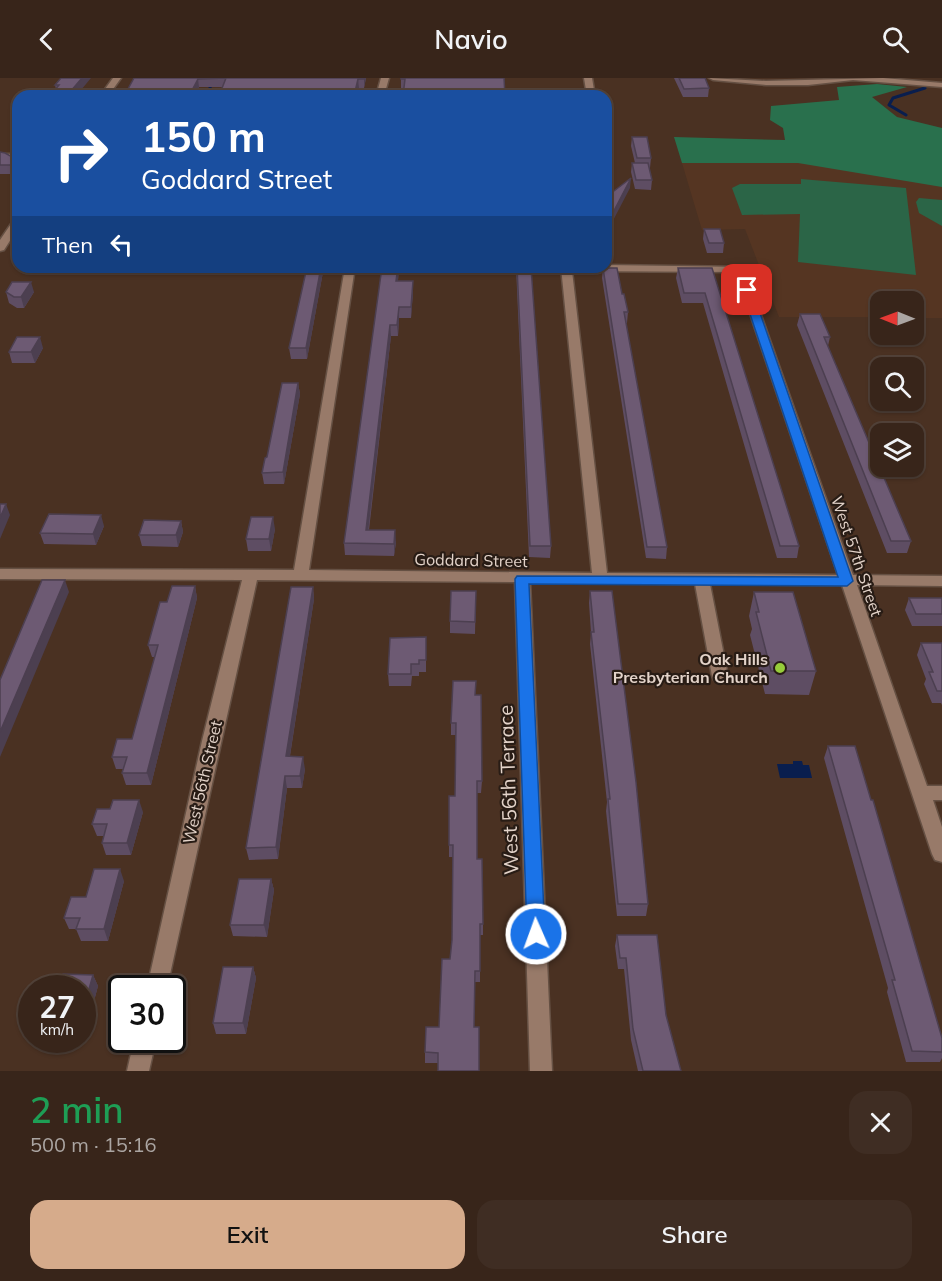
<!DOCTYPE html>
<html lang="en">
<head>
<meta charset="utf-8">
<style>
  :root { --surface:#38251a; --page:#3f2d23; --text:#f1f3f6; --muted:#aba5a2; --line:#524239; --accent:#d6ab8b }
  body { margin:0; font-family:Mulish,sans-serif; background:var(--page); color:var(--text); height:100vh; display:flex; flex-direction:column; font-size:22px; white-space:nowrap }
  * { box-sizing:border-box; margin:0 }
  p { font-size:20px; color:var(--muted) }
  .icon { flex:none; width:33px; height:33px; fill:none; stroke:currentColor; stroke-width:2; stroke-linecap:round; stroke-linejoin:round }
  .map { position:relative; height:993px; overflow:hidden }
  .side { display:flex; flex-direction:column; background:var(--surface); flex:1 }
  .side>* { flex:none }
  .banner { position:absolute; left:12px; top:12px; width:600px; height:183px; border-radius:18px; box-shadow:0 2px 4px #0004,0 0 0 2px var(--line); background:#1a4fa0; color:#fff; overflow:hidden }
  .needle { width:39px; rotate:271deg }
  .buttons { position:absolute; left:870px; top:213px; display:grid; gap:12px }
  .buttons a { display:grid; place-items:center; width:54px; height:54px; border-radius:12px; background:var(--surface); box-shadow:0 2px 4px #0004,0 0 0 2px var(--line); font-size:30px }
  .speed { position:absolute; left:18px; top:897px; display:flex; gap:12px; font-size:30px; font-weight:700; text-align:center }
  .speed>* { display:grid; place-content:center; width:78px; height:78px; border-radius:50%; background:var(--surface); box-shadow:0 2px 4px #0004,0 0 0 2px var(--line); line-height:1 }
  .speed small { font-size:15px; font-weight:400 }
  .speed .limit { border:3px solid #111; border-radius:9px; background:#fff; color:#111 }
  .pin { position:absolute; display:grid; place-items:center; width:51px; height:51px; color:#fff; margin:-26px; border-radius:12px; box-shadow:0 3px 9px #0006 }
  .me { position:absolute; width:66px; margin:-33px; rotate:358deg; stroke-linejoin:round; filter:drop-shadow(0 0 4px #0008) }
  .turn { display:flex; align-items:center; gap:21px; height:126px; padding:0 30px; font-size:27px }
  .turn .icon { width:78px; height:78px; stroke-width:2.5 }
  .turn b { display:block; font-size:42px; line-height:51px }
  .then { display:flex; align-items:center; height:57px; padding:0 30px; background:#0003; gap:12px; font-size:22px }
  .round { display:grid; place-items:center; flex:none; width:63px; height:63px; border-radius:18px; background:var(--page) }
  .headline { display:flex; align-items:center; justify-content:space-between; height:102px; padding:0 30px }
  h1 { font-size:36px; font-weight:600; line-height:45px; color:#1e9e55 }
  .cta { display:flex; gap:12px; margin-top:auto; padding:12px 30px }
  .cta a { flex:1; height:69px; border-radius:18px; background:var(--accent); color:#111; font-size:24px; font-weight:600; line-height:69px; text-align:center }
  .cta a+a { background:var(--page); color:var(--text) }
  header { display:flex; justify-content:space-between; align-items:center; height:78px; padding:0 30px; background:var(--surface); font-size:27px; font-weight:600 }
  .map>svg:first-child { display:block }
  .built { fill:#553522 }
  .green { fill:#2b6547 }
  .forest { fill:#29704d }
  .water { fill:#091e4e }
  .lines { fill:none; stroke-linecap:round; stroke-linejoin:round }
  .stream { stroke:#091e4e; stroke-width:3 }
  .minor-casing { stroke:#655043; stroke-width:3 }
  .minor { fill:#987a69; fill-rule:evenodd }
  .wall { fill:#5e4d63 }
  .shaded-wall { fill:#4c3f50 }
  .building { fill:#6d5a73; stroke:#4c3f50; stroke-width:1.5 }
  .route { fill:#1a73e8; stroke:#114b97; stroke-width:1.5 }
  .poi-dot { fill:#96cc3a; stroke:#281c15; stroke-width:2 }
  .labels { text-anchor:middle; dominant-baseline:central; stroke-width:4.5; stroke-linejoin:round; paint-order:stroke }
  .street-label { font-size:16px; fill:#e3d3c9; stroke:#281c15 }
  .poi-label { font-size:16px; font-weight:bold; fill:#e3d3c9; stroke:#281c15; text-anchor:end }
  .near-street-label { font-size:20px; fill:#e3d3c9; stroke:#281c15 }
</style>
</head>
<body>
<header><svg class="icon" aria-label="back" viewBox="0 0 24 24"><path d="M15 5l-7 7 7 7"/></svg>Navio<svg class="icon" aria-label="search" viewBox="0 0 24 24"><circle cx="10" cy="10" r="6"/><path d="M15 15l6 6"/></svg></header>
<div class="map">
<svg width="942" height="993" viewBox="0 0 942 993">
  <rect width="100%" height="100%" fill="#4a3122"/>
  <path class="built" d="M942 84V240H914V224H880V239H779L745 151 702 152 682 85Z"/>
  <path class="green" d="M801 101 906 110 916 197 798 184 800 136 742 137 732 110 740 106H801Z
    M919 120 942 122V148L919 135 916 124Z"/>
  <path class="forest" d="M877 6 907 9 872 19 897 39 942 50V109L798 85H682L674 59 785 62 783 50 770 42 771 28 839 22 837 9Z"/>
  <path class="water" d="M793 683H802L803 687H809L812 700H780L777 686H793Z"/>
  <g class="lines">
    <path class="stream" d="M208 18 212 2
      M906 37 889 27 893 20 925 10"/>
    <defs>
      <path id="minor" d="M113 0H121L108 18H100Z
        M381 0H389L384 18H376Z
        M584 0H592L595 18H587Z
        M709 0 766 3 883 0 942 5V9L853 2 808 7H766L713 2Z
        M0 76H18V82H0Z
        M18 139V150L4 172 0 173V162L15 140Z
        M606 187 744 189 853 497 942 498V508L857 507 927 708H942V722H933L942 749V784L935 782 932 776 842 507 710 506 728 598 726 602H714L712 598 695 506 530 504 552 993H530L515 504 257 502 167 910H147L202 663 242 502 0 501V491L294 492 345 189H355L309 492 592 495 561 189H606ZM572 193 736 194 838 497 607 495Z
        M134 962H156L149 993H127Z"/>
    </defs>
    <use href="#minor" class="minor-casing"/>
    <use href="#minor" class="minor"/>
  </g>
  <path class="wall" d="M61 0 76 18H54L53 14 56 11 55 7Z
    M134 0H366L364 10 199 9 195 18H128V11Z
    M401 0 505 18 401 10Z
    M674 0H705L709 10 708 19H683Z
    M632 59 651 80 650 90H649L652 102 651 112 635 111 631 94 632 85H635L631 68Z
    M0 74 18 82V96H0Z
    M704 151 724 165 723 175H707L703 161Z
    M307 189H322L323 194 307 281H291L289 270Z
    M382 189H399L398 203H413V214L411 240H399L398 258H391L369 452 396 464 394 478 345 477 344 465Z
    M516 189H531L551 468 550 480 529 479Z
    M603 190 622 216 628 234 627 245H626L667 469 666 481 646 480 602 200Z
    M678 190H712L799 468 797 480H777L703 225H682L676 200Z
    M6 214H34L24 230H17L9 225Z
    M800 236 830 259 828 268 911 463 907 475H887L797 247Z
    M43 270 35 285H12L9 274Z
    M298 305 300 316 284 406H264L262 395 267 379Z
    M181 443 183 454 178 469 142 468 139 457Z
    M104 448 96 467 44 466 40 455Z
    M275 451 271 473H248L246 461Z
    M195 508 197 520 151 707H126L122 695 123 691H116L112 679 132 661 155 579H152L148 567 167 524Z
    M313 509 314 521 290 678 305 691 302 710H287L278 781 249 782 246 770Z
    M476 513 475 556 450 555V543Z
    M590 513 648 826 646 838H617L606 733 607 724 590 566 591 555 589 525Z
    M754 514 816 593 809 617 765 616 750 557 752 551 749 538Z
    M909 520H942V548H912L905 532Z
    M426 559V594H419V598H412L411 608H389L388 596Z
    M921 565H942V627L941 625H932L924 606 926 601 917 577Z
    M476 617 482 703 481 715H477V781L483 846V857H480V904H474L438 985H425V974L439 949 450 881 452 862 453 779H449V767L455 718 456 657H451V645Z
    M828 668 942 960V980L940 984H906L887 914 888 910 824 680Z
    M143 734 131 777H106L102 765 104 758H97L92 746Z
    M271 801 274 812 267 859 233 858 230 847Z
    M124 803 108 863H81L76 851H69L64 840 86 819Z
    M617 857 681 993H638L631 962 624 891H618L615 868Z
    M253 889 256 900 246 956H216L213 945Z
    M93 897 98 908 83 964H52L51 962H82Z"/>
  <path class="shaded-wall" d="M82 0H91L76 18H71L70 14Z
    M364 0H366L364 10Z
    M198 1 199 9 195 18H189Z
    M358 1 359 10 357 18H354Z
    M18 63V73L17 74 14 64Z
    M631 100 630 110 606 156V148Z
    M321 189H322L323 194 307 281 306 270Z
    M398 189H399L397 214 396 203Z
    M413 203V214L411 240V229Z
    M31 204 34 214 24 230 21 219Z
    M399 229V240L398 258 397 247Z
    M390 247 391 258 367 463 366 452Z
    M40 259 43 270 35 285 31 274Z
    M298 305 300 316 284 406 283 394Z
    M6 426 10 437 0 461V440Z
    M101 437 104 448 96 467 93 456Z
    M273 439 275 451 271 473 269 461Z
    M181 443 183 454 178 469 176 457Z
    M395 452 396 464 394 478V466Z
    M65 502 69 514 0 679V654Z
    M195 508 197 520 151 707 147 695Z
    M313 509 314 521 288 690 286 678Z
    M303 679 305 691 302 710 300 698Z
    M285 698 287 710 278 781 276 769Z
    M139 722 143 734 131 777 127 765Z
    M120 791 124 803 108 863 104 851Z
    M271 801 274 812 267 859 264 847Z
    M253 889 256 900 246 956 243 945Z
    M93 897 98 908 83 964 81 962H82V936Z"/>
  <path class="building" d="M61 0H82L70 14H53L59 7H55Z
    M134 0H364V1H358L354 18H219L226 0 198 1 189 18H167L169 14H128L130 11H128Z
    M401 0H504L505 18H403L405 1H401Z
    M679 0H705L709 10 684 11Z
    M632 59H647L651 80H637Z
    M0 74 5 75 18 82V87H0Z
    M632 85H648L652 102H636Z
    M631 100 606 148V119Z
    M704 151H720L724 165H709Z
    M307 189H321L306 270H289Z
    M382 189H398L396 203H413L411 229H399L397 247H390L366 452H395L394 466 344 465Z
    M517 189H531L551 468H530Z
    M603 190H617L622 216H624L628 234H624L667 469H647Z
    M678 190H712L799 468H780L705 215H684Z
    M12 204H31L21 219H14L6 214Z
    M800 236H820L830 259H824L911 463H891Z
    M17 259H40L31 274H9Z
    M282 305H298L283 394 262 395 265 380 267 379Z
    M0 426H6L0 440Z
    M49 436 101 437 93 456 40 455Z
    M251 439H273L269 461H246Z
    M144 442 181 443 176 457H139Z
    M42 502H65L0 654V602Z
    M172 508H195L147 695H122L127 679H112L117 661H132L158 567H148L160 524H167Z
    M291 509H313L286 678 303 679 300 698H285L276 769 246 770Z
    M451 513H476L475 544 450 543Z
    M590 513H612L636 704 648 826H618L608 721H610L591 554H594Z
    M754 514H793L816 593H771L756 534H759Z
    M909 520H942V536H916Z
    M426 559V582H419V586H411V596H388L390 560Z
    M921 565H942V613H937L929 594H933Z
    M453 603H476L475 617H481L482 703H477V781H482L483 846H480V893H475L474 949H479V993H438V975L425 974 426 949H439L442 881H450L452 862 453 767H449V718H455L456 645H451Z
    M828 668H855L871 722H873L942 960V974L912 973 892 902H895Z
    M113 722H139L127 765H102L107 746H92L97 731H110Z
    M94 791H120L104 851H76L80 840H64L71 819H86Z
    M239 801H271L264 847H230Z
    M617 857H657L666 937 681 993H643L633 951 626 880H620Z
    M223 889H253L243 945H213Z
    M63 896 93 897 82 936V910H59Z"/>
  <path class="route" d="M743 210 752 212 853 503 847 508 529 506 545 856 542 861 536 864 529 861 527 856 515 501 517 498 838 499 742 212Z"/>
  <circle class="poi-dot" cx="780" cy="590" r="6"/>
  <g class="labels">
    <g class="street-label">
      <text transform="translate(857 478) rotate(71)">West 57th Street</text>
      <text transform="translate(471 482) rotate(1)">Goddard Street</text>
      <text transform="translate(202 704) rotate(-77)">West 56th Street</text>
    </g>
    <g class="poi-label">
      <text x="768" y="581">Oak Hills<tspan x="768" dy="18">Presbyterian Church</tspan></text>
    </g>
    <g class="near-street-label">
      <text transform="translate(508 712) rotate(-92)">West 56th Terrace</text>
    </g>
  </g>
</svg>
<div class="buttons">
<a><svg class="needle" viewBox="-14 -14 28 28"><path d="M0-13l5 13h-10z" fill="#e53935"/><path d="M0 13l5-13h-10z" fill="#aba5a2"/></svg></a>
<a><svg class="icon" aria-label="search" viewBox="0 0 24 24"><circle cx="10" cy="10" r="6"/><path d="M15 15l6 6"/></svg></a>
<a><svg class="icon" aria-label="layers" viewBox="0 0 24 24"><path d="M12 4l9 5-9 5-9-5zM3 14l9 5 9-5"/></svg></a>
</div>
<div class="speed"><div>27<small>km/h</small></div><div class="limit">30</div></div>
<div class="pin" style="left:747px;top:212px;background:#d93025"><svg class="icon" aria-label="arrive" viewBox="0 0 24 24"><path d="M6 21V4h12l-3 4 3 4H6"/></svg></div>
<svg class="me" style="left:536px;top:856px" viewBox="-20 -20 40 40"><circle r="17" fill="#1a73e8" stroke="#fff" stroke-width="3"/><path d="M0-11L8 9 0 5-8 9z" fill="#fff"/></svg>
<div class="banner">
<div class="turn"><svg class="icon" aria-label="right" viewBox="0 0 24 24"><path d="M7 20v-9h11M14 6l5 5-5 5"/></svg><div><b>150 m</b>Goddard Street</div></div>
<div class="then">Then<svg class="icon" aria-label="left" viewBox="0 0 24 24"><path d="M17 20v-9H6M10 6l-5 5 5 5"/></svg></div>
</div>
</div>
<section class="side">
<div class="headline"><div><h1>2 min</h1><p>500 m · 15:16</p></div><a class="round"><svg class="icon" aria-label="close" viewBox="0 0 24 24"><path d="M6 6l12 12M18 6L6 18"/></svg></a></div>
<div class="cta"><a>Exit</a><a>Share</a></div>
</section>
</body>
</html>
